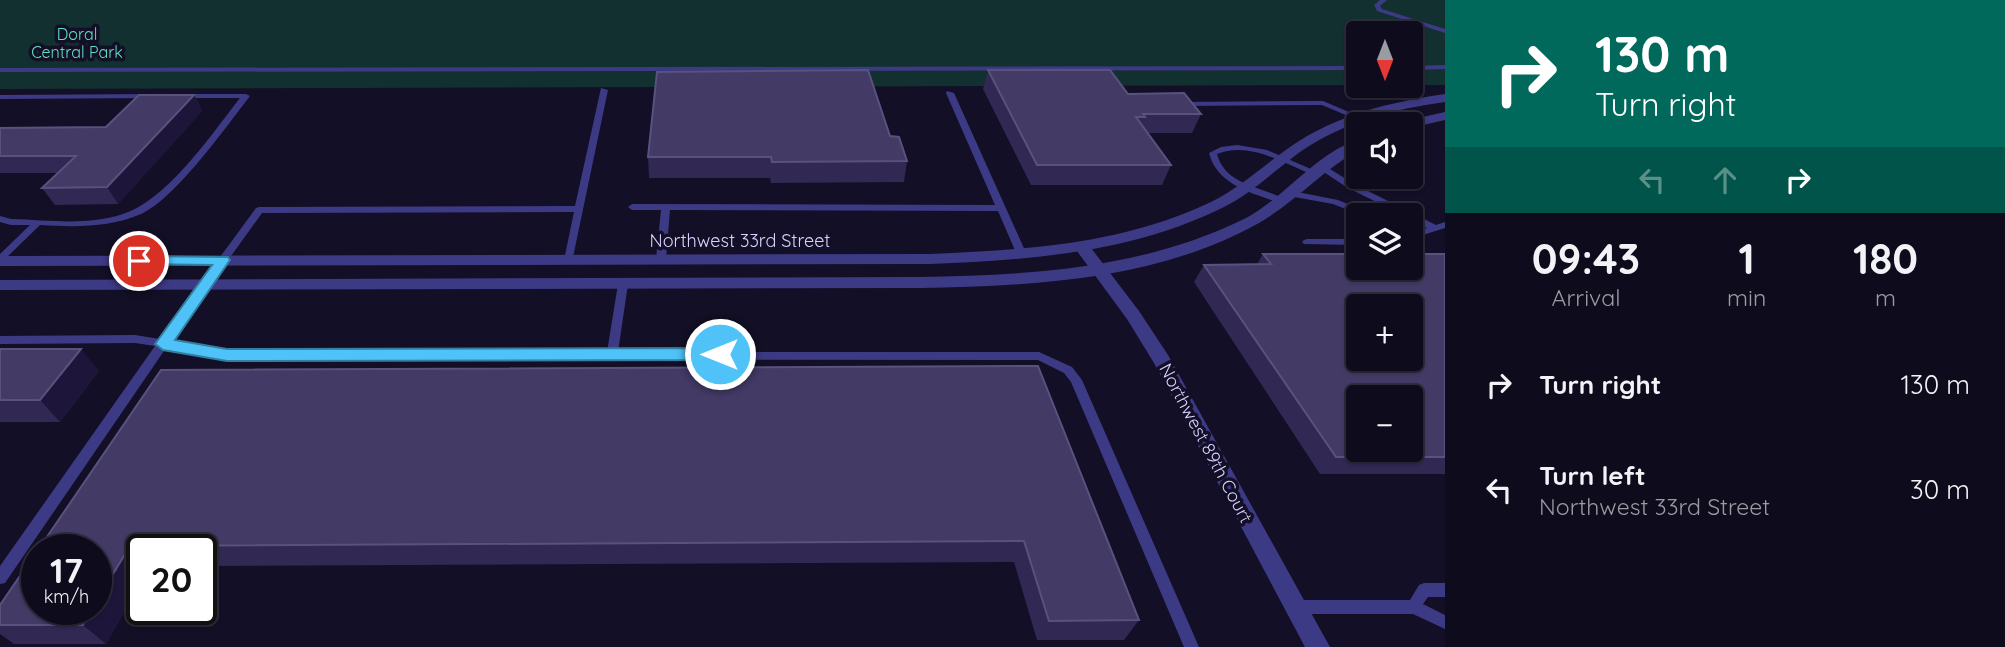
<!DOCTYPE html>
<html lang="en">
<head>
<meta charset="utf-8">
<style>
  :root { --surface:#0e0b1c; --page:#1c1929; --text:#f1f3f6; --muted:#9b9ba3; --line:#2e2b3b }
  body { margin:0; font-family:Quicksand,sans-serif; background:var(--page); color:var(--text); height:100vh; display:flex; flex-direction:column; font-size:26px; white-space:nowrap }
  * { box-sizing:border-box; margin:0 }
  p { font-size:23px; color:var(--muted) }
  .icon { flex:none; width:38px; height:38px; fill:none; stroke:currentColor; stroke-width:2; stroke-linecap:round; stroke-linejoin:round }
  .map { position:relative; flex:1; overflow:hidden }
  .details { display:flex; flex-direction:column; background:var(--surface); width:560px }
  .details>* { flex:none }
  .hud { background:#00695c; color:#fff; overflow:hidden }
  .needle { width:46px; rotate:180deg }
  .buttons { position:absolute; left:1346px; top:21px; display:grid; gap:14px }
  .buttons a { display:grid; place-items:center; width:77px; height:77px; border-radius:7px; background:var(--surface); box-shadow:0 2px 5px #0004,0 0 0 2px var(--line); font-size:35px }
  .speed { position:absolute; left:21px; top:534px; display:flex; gap:14px; font-size:35px; font-weight:700; text-align:center }
  .speed>* { display:grid; place-content:center; width:91px; height:91px; border-radius:50%; background:var(--surface); box-shadow:0 2px 5px #0004,0 0 0 2px var(--line); line-height:1 }
  .speed small { font-size:18px; font-weight:400 }
  .speed .limit { border:4px solid #111; border-radius:10px; background:#fff; color:#111 }
  .pin { position:absolute; display:grid; place-items:center; width:60px; height:60px; color:#fff; margin:-30px; border:4px solid #fff; border-radius:50%; box-shadow:0 2px 7px #0007 }
  .me { position:absolute; width:77px; margin:-38px; rotate:270deg; stroke-linejoin:round; filter:drop-shadow(0 0 5px #0008) }
  .turn { display:flex; align-items:center; gap:24px; height:147px; padding:0 35px; font-size:32px }
  .turn .icon { width:91px; height:91px; stroke-width:2.5 }
  .turn b { display:block; font-size:49px; line-height:60px }
  .lanes { display:flex; align-items:center; height:66px; padding:0 35px; background:#0003; justify-content:center; gap:35px; direction:ltr }
  .lanes .off { opacity:.35 }
  .eta { display:flex; justify-content:space-evenly; align-items:center; height:119px; text-align:center }
  .eta b { font-size:42px; font-weight:800; line-height:49px }
  ul { padding:0; list-style:none }
  li { display:flex; align-items:center; gap:21px; height:105px; padding:0 35px }
  li div { flex:1 }
  li b { display:block; font-size:26px }
  li em { font-style:normal }
  main { display:flex; flex:1; min-height:0 }
  .map>svg:first-child { display:block }
  .green { fill:#12302f }
  .lines { fill:none; stroke-linecap:round; stroke-linejoin:round }
  .service { fill:#3d3a85; fill-rule:evenodd }
  .minor { fill:#3d3a85; fill-rule:evenodd }
  .tertiary { fill:#3d3a85; fill-rule:evenodd }
  .wall { fill:#312854 }
  .shaded-wall { fill:#1d163a }
  .building { fill:#433a66; stroke:#5a527e; stroke-width:2; fill-rule:evenodd }
  .route { fill:#4fc3f7; stroke:#337fa1; stroke-width:2 }
  .labels { text-anchor:middle; dominant-baseline:central; stroke-width:7; stroke-linejoin:round; paint-order:stroke }
  .far-park-label { font-size:16px; fill:#5fe0c0; stroke:#130f26 }
  .street-label { font-size:18px; fill:#d9d4ff; stroke:#130f26 }
</style>
</head>
<body>
<main>
<div class="map">
<svg width="1445" height="647" viewBox="0 0 1445 647">
  <rect width="100%" height="100%" fill="#130f26"/>
  <path class="green" d="M0 0H1445V85H1411L1410 33H1358V85L0 89Z"/>
  <g class="lines">
    <path class="service" d="M1380 0H1387L1380 6 1382 9 1445 29V33L1377 11 1374 5Z
      M1445 65V69L1410 70V66Z
      M1358 66V70L0 72V68Z
      M601 88 608 90 572 262 569 263 564 260 574 212 262 213 170 341 238 351 607 352 618 284 623 281 628 284 618 352H1039L1072 367 1082 380 1199 647H1184L1071 382 1064 373 1038 360 238 359 166 348 5 583 0 584V566L155 346 135 343 0 344V336L135 335 160 339 256 208 259 207 575 206Z
      M947 91 954 93 1027 255 1025 257H1019L1017 255 998 211 670 210 666 259 661 262 656 259 661 210H632L628 207 632 204 995 205 946 93Z
      M154 94 155 96 151 98 0 99V95Z
      M178 94H246L250 96C226 127 175 199 141 214 109 228 73 227 40 225L3 261 0 262V254L30 225H11L0 222V216L11 219C48 220 88 226 123 214 167 200 212 134 240 98H181L177 96Z
      M1323 101 1377 124H1367L1322 105 1181 106 1177 104 1181 102Z
      M1237 145 1267 150 1320 173 1319 175H1313C1284 163 1249 141 1217 154 1226 187 1264 186 1287 201L1286 203H1280C1252 193 1217 185 1209 153L1221 147Z
      M1322 164 1354 184 1436 225 1445 222V228L1410 239V233L1427 228 1410 220V215H1403L1348 188 1319 169 1318 167Z
      M1292 191 1338 200 1374 215H1361L1333 204 1289 196V192Z
      M1307 239H1358V245L1304 244 1302 242 1304 240Z
      M1424 583H1445V597H1428L1423 604 1445 615V629L1413 614H1296L1291 612 1289 607 1291 602 1296 600H1410L1419 585Z"/>
    <path class="minor" d="M1082 242 1088 244 1139 311 1168 355 1330 647H1305L1154 363 1127 319 1074 247Z"/>
    <path class="tertiary" d="M1445 94V102C1393 109 1344 122 1300 152 1274 171 1251 194 1222 208 1130 253 1030 260 930 264L0 266V256L930 254C1027 250 1123 244 1211 202 1240 188 1264 165 1290 147 1336 115 1390 102 1445 94Z
      M1445 112V120L1410 128V124H1404L1405 121Z
      M1358 140V150C1322 171 1295 202 1259 223 1157 280 1034 286 920 288L0 290V280L920 277C1031 275 1142 269 1244 219 1282 200 1320 150 1358 140Z"/>
  </g>
  <path class="wall" d="M988 70 1128 94 1201 114 1192 133H1148L1171 165 1162 185H1031L983 89Z
    M194 95 202 111 118 204 55 205 42 188 58 173H0V128L106 127Z
    M890 136 907 161 904 182 771 183 770 178H649L648 157Z
    M1263 254H1445V474H1320L1194 282 1204 265 1257 264Z
    M0 349 99 371 60 422H0Z
    M1038 366 1139 620 1124 640H1037L1014 562 201 566V550H142V580L106 644H14L0 634V605L96 550Z"/>
  <path class="shaded-wall" d="M194 95 202 111 118 204 107 187Z
    M81 349 99 371 60 422 40 400Z
    M130 546 142 558V580L106 644 83 625 92 609H96V602Z"/>
  <path class="building" d="M868 70 890 136 899 137 907 161 772 162 771 157H648L657 72Z
    M988 70H1110L1128 94 1184 93 1201 114H1143L1145 117H1136L1171 165H1037Z
    M139 95H194L107 187 42 188 76 156H0V128L106 127Z
    M1263 254H1358V268H1410V254H1445V457H1336L1204 265 1271 264ZM1358 306H1410V359H1358ZM1358 397H1410V450H1358Z
    M0 349H81L40 400H0Z
    M1038 366 1139 620 1049 621 1024 541 130 546 96 602V550H38L161 370Z
    M37 551V609H92L83 625H0V605Z"/>
  <path class="route" d="M139 256 228 257 230 260 175 340 227 349 720 348 728 354 720 360 227 361 163 350 155 344 212 265 134 264 132 261 134 257Z"/>
  <g class="labels">
    <g class="far-park-label">
      <text x="77" y="34">Doral<tspan x="77" dy="18">Central Park</tspan></text>
    </g>
    <g class="street-label">
      <text x="740" y="240">Northwest 33rd Street</text>
      <text transform="translate(1206 443) rotate(62)">Northwest 89th Court</text>
    </g>
  </g>
</svg>
<div class="buttons">
<a><svg class="needle" viewBox="-14 -14 28 28"><path d="M0-13l5 13h-10z" fill="#e53935"/><path d="M0 13l5-13h-10z" fill="#9b9ba3"/></svg></a>
<a><svg class="icon" aria-label="sound" viewBox="0 0 24 24"><path d="M4 9h4l5-4v14l-5-4H4zM17 9q2 3 0 6"/></svg></a>
<a><svg class="icon" aria-label="layers" viewBox="0 0 24 24"><path d="M12 4l9 5-9 5-9-5zM3 14l9 5 9-5"/></svg></a>
<a>+</a>
<a>−</a>
</div>
<div class="speed"><div>17<small>km/h</small></div><div class="limit">20</div></div>
<div class="pin" style="left:139px;top:261px;background:#d93025"><svg class="icon" aria-label="arrive" viewBox="0 0 24 24"><path d="M6 21V4h12l-3 4 3 4H6"/></svg></div>
<svg class="me" style="left:720px;top:354px" viewBox="-20 -20 40 40"><circle r="17" fill="#4fc3f7" stroke="#fff" stroke-width="3"/><path d="M0-11L8 9 0 5-8 9z" fill="#fff"/></svg>
</div>
<section class="details">
<div class="hud">
<div class="turn"><svg class="icon" aria-label="right" viewBox="0 0 24 24"><path d="M7 20v-9h11M14 6l5 5-5 5"/></svg><div><b>130 m</b>Turn right</div></div>
<div class="lanes"><svg class="icon off" aria-label="left" viewBox="0 0 24 24"><path d="M17 20v-9H6M10 6l-5 5 5 5"/></svg><svg class="icon off" aria-label="ahead" viewBox="0 0 24 24"><path d="M12 20V5M6 11l6-6 6 6"/></svg><svg class="icon" aria-label="right" viewBox="0 0 24 24"><path d="M7 20v-9h11M14 6l5 5-5 5"/></svg></div>
</div>
<div class="eta">
<div><b>09:43</b><p>Arrival</p></div>
<div><b>1</b><p>min</p></div>
<div><b>180</b><p>m</p></div>
</div>
<ul>
<li><svg class="icon" aria-label="right" viewBox="0 0 24 24"><path d="M7 20v-9h11M14 6l5 5-5 5"/></svg><div><b>Turn right</b></div><em>130 m</em></li>
<li><svg class="icon" aria-label="left" viewBox="0 0 24 24"><path d="M17 20v-9H6M10 6l-5 5 5 5"/></svg><div><b>Turn left</b><p>Northwest 33rd Street</p></div><em>30 m</em></li>
</ul>
</section>
</main>
</body>
</html>
